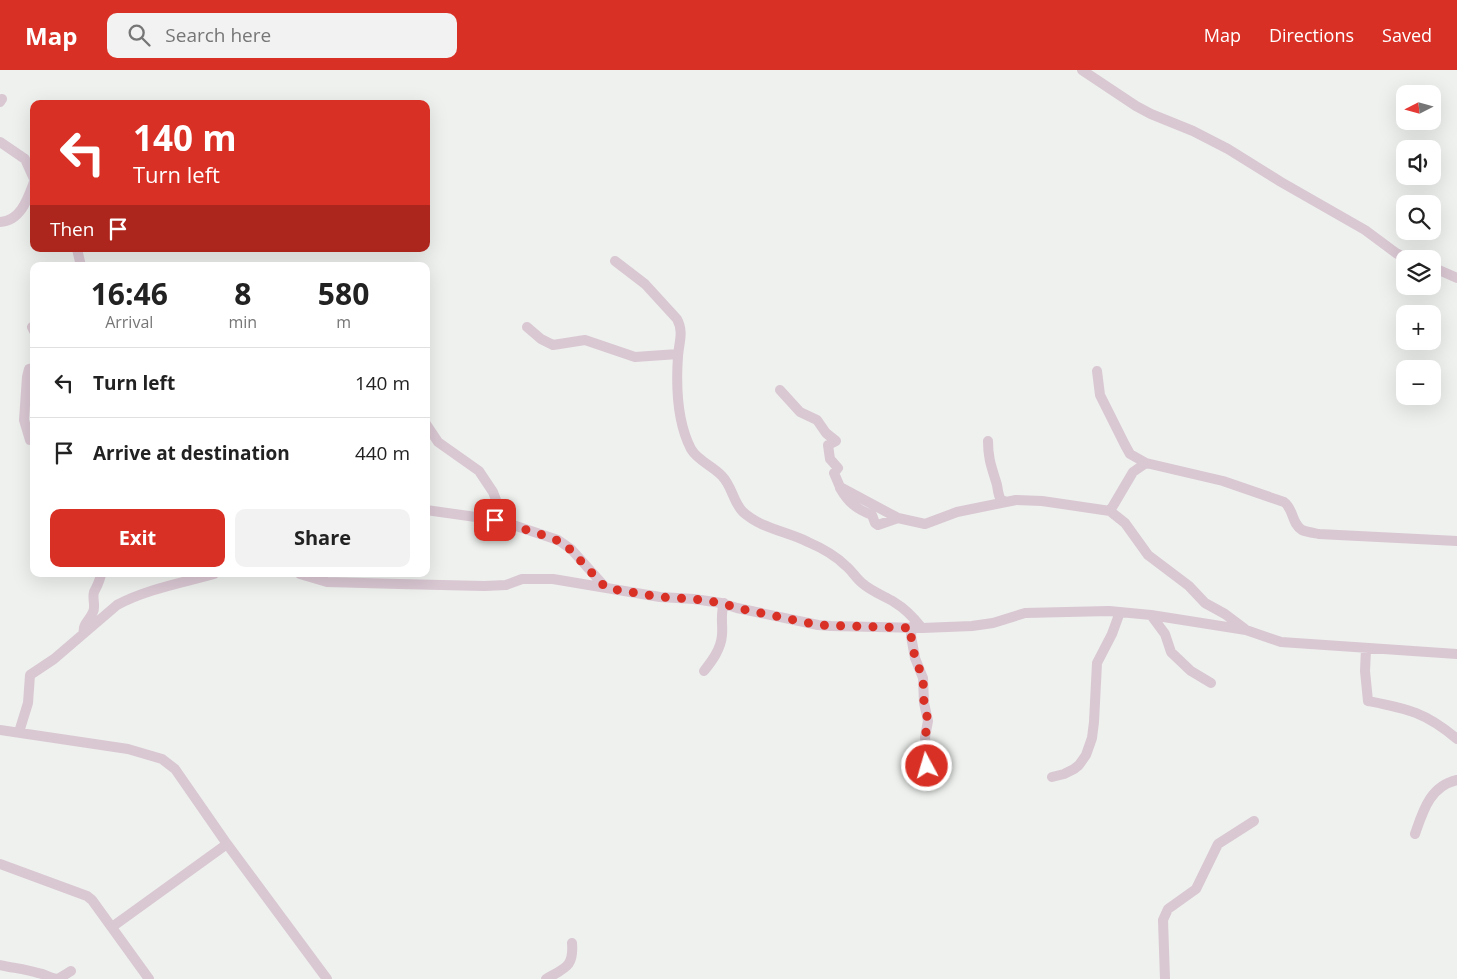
<!DOCTYPE html>
<html lang="en">
<head>
<meta charset="utf-8">
<style>
  :root { --surface:#fff; --page:#f2f2f2; --text:#222; --muted:#767676; --line:#e0e0e0; --accent:#d93025 }
  body { margin:0; font-family:"Open Sans",sans-serif; background:var(--page); color:var(--text); height:100vh; display:flex; flex-direction:column; font-size:19px; white-space:nowrap }
  * { box-sizing:border-box; margin:0 }
  p { font-size:16px; color:var(--muted) }
  .icon { flex:none; width:28px; height:28px; fill:none; stroke:currentColor; stroke-width:2; stroke-linecap:round; stroke-linejoin:round }
  .map { position:relative; flex:1; overflow:hidden }
  .panel { position:absolute; left:30px; top:192px; width:400px; height:315px; display:flex; flex-direction:column; background:var(--surface); border-radius:10px; box-shadow:0 5px 20px #0002 }
  .panel>* { flex:none }
  .guide { position:absolute; left:30px; top:30px; width:400px; height:152px; border-radius:10px; box-shadow:0 5px 20px #0002; background:#d93025; color:#fff; overflow:hidden }
  .needle { width:32px; rotate:264deg }
  .fabs { position:absolute; left:1396px; top:15px; display:grid; gap:10px }
  .fabs a { display:grid; place-items:center; width:45px; height:45px; border-radius:10px; background:var(--surface); box-shadow:0 5px 20px #0002; font-size:25px }
  .pin { position:absolute; display:grid; place-items:center; width:42px; height:42px; color:#fff; margin:-21px; border-radius:10px; box-shadow:0 2px 8px #0006 }
  .me { position:absolute; width:55px; margin:-28px; rotate:354deg; stroke-linejoin:round; filter:drop-shadow(0 0 4px #0008) }
  .turn { display:flex; align-items:center; gap:18px; height:105px; padding:0 20px; font-size:22px }
  .turn .icon { width:65px; height:65px; stroke-width:2.5 }
  .turn b { display:block; font-size:35px; line-height:42px }
  .then { display:flex; align-items:center; height:48px; padding:0 20px; background:#0003; gap:10px; font-size:19px }
  .eta { display:flex; justify-content:space-evenly; align-items:center; height:85px; text-align:center }
  .eta b { font-size:30px; font-weight:700; line-height:35px }
  .cta { display:flex; gap:10px; margin-top:auto; padding:10px 20px }
  .cta a { flex:1; height:58px; border-radius:10px; background:var(--accent); color:#fff; font-size:20px; font-weight:700; line-height:58px; text-align:center }
  .cta a+a { background:var(--page); color:var(--text) }
  ul { padding:0; list-style:none }
  li { display:flex; align-items:center; gap:15px; height:70px; padding:0 20px; border-top:1px solid var(--line) }
  li div { flex:1 }
  li b { display:block; font-size:19px }
  li em { font-style:normal }
  header { display:flex; align-items:center; gap:30px; box-sizing:border-box; height:70px; padding:0 25px; background:var(--accent); color:#fff }
  header strong { font-size:24px }
  nav { display:flex; gap:28px; margin-inline-start:auto; font-size:18px }
  .search { width:350px; height:45px; background:var(--page); display:flex; align-items:center; gap:12px; box-sizing:border-box; padding:0 18px; border-radius:10px; color:var(--muted); font-size:19px }
  .map>svg:first-child { display:block }
  .lines { fill:none; stroke-linecap:round; stroke-linejoin:round }
  .minor { stroke:#d9c7d2; stroke-width:10 }
  .route { stroke:#d93025; stroke-width:9; stroke-dasharray:0 16.2 }
</style>
</head>
<body>
<header>
<strong>Map</strong>
<div class="search"><svg class="icon" aria-label="search" viewBox="0 0 24 24"><circle cx="10" cy="10" r="6"/><path d="M15 15l6 6"/></svg>Search here</div>
<nav><a>Map</a><a>Directions</a><a>Saved</a></nav>
</header>
<div class="map">
<svg width="1457" height="909" viewBox="0 0 1457 909">
  <rect width="100%" height="100%" fill="#eef1ee"/>
  <g class="lines">
    <path class="minor" d="M1082 0 1136 36 1151 44 1193 61 1228 79 1281 112 1365 160 1396 183 1407 189
      M0 32 2 29
      M0 72 25 89 34 109
      M0 152C21 151 28 128 34 112
      M77 179 81 196
      M615 191 645 214 677 249C684 262 679 272 678 286 676 315 677 352 691 379 698 391 713 396 722 406 732 416 733 432 743 442 762 459 786 461 808 472 822 478 836 486 846 496 852 501 856 508 862 513 871 521 884 526 894 532 906 539 914 548 922 558
      M1432 197 1457 208
      M34 256 32 257 34 261
      M527 257 541 269 553 275 585 270 635 287 678 284
      M34 298 29 299 27 307 24 350 30 370H34
      M1097 301 1100 325 1125 375 1130 384 1146 393 1223 411 1284 432C1294 439 1291 453 1302 460 1307 462 1314 463 1319 464L1457 471
      M780 320 800 342 817 350 826 363 836 371 828 375 830 389 838 398 834 403 840 417 898 448 925 454 957 442 1016 430 1042 431 1110 441 1125 453 1148 485 1189 516 1205 533 1225 544 1245 559
      M426 354 438 372 479 401 493 422 500 440 507 453
      M988 371C988 390 992 398 997 415 998 420 998 425 1001 430L1004 431
      M840 418C848 432 856 439 872 445L875 453 878 455 898 448
      M426 440 483 448 507 453 558 470 571 479 606 518
      M1110 441 1133 402 1146 393
      M300 504 327 512 399 514 484 516 506 515 522 509H553L660 527 694 529 721 533 737 538 818 555 831 556 922 558 972 556 993 553 1025 543 1109 541 1151 545 1246 560 1281 572 1457 584
      M1151 545 1165 564 1171 582 1191 601 1211 613
      M912 557 911 566 915 588 923 608 924 633 928 651 925 667 927 696
      M84 563C82 554 90 550 93 542 96 536 92 529 94 522 97 516 100 511 101 504
      M1366 579 1365 601 1368 631C1408 639 1425 642 1457 669
      M704 601C712 591 721 579 722 565 723 554 720 545 724 533
      M0 660 128 679 162 689 175 699 227 774 327 909
      M19 662 28 633 30 605 54 589 117 535C147 519 182 513 214 504
      M1052 707 1064 704 1074 699 1079 695 1086 685 1092 668 1094 652 1097 593 1112 564 1120 542
      M1415 764C1423 741 1430 716 1457 710
      M0 794 87 826 92 830 149 909
      M112 857 227 774
      M0 895C13 898 25 899 38 903 45 904 51 909 58 909
      M58 909 71 901
      M546 909C565 898 574 897 572 873
      M1165 909 1163 850 1168 839 1196 819 1218 774 1254 751"/>
  </g>
  <g class="lines">
    <path class="route" d="M495 450 543 465 564 473 606 518 660 527 694 529 722 533 737 538 818 555 912 558 911 566 915 588 923 608 924 633 928 651 925 667 927 696"/>
  </g>
</svg>
<div class="fabs">
<a><svg class="needle" viewBox="-14 -14 28 28"><path d="M0-13l5 13h-10z" fill="#e53935"/><path d="M0 13l5-13h-10z" fill="#767676"/></svg></a>
<a><svg class="icon" aria-label="sound" viewBox="0 0 24 24"><path d="M4 9h4l5-4v14l-5-4H4zM17 9q2 3 0 6"/></svg></a>
<a><svg class="icon" aria-label="search" viewBox="0 0 24 24"><circle cx="10" cy="10" r="6"/><path d="M15 15l6 6"/></svg></a>
<a><svg class="icon" aria-label="layers" viewBox="0 0 24 24"><path d="M12 4l9 5-9 5-9-5zM3 14l9 5 9-5"/></svg></a>
<a>+</a>
<a>−</a>
</div>
<div class="pin" style="left:495px;top:450px;background:#d93025"><svg class="icon" aria-label="arrive" viewBox="0 0 24 24"><path d="M6 21V4h12l-3 4 3 4H6"/></svg></div>
<svg class="me" style="left:927px;top:696px" viewBox="-20 -20 40 40"><circle r="17" fill="#d93025" stroke="#fff" stroke-width="3"/><path d="M0-11L8 9 0 5-8 9z" fill="#fff"/></svg>
<div class="guide">
<div class="turn"><svg class="icon" aria-label="left" viewBox="0 0 24 24"><path d="M17 20v-9H6M10 6l-5 5 5 5"/></svg><div><b>140 m</b>Turn left</div></div>
<div class="then">Then<svg class="icon" aria-label="arrive" viewBox="0 0 24 24"><path d="M6 21V4h12l-3 4 3 4H6"/></svg></div>
</div>
<section class="panel">
<div class="eta">
<div><b>16:46</b><p>Arrival</p></div>
<div><b>8</b><p>min</p></div>
<div><b>580</b><p>m</p></div>
</div>
<ul>
<li><svg class="icon" aria-label="left" viewBox="0 0 24 24"><path d="M17 20v-9H6M10 6l-5 5 5 5"/></svg><div><b>Turn left</b></div><em>140 m</em></li>
<li><svg class="icon" aria-label="arrive" viewBox="0 0 24 24"><path d="M6 21V4h12l-3 4 3 4H6"/></svg><div><b>Arrive at destination</b></div><em>440 m</em></li>
</ul>
<div class="cta"><a>Exit</a><a>Share</a></div>
</section>
</div>
</body>
</html>
